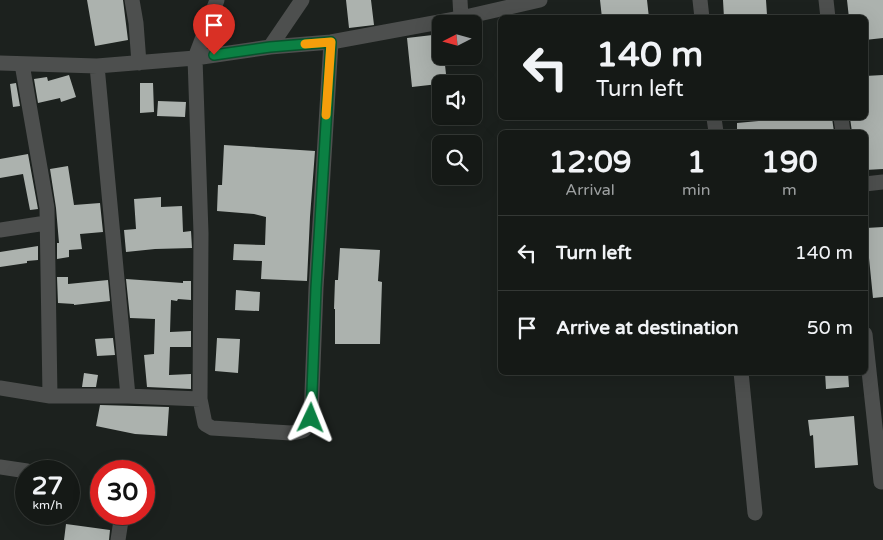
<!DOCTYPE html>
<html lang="en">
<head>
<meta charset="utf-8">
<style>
  :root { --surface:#151916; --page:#222623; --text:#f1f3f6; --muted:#9da0a1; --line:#343835 }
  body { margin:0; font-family:"Varela Round",sans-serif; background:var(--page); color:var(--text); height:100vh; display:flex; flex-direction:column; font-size:19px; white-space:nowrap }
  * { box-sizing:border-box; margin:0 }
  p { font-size:16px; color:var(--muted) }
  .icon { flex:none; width:28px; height:28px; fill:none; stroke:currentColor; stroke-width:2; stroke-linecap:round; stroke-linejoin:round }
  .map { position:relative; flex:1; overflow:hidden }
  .sheet { position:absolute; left:498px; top:130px; width:370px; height:245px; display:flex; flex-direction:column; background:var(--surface); border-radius:8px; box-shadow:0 5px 20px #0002,0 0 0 1px var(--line) }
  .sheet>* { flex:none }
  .top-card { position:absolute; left:498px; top:15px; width:370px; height:105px; border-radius:8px; box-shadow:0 5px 20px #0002,0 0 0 1px var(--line); background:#151916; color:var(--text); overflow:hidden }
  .needle { width:32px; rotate:264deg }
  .tools { position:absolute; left:432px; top:15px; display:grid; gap:10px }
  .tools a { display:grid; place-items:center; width:50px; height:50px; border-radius:8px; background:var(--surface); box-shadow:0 5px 20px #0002,0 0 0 1px var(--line); font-size:25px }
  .speed { position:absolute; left:15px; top:460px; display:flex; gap:10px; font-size:25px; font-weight:700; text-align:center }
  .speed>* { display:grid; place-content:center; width:65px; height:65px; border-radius:50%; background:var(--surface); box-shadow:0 5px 20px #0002,0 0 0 1px var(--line); line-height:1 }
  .speed small { font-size:12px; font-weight:400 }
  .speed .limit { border:8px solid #d22; background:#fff; color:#111 }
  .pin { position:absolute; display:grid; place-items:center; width:42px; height:42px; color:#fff; margin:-51px -21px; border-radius:50% 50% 50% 0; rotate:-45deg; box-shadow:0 0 5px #0007 }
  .pin .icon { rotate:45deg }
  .me { position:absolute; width:55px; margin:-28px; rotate:2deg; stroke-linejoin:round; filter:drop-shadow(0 0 4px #0008) }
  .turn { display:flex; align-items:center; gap:18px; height:105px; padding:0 15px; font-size:22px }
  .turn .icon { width:65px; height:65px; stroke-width:2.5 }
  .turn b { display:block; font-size:35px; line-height:42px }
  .eta { display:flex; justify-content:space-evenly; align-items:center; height:85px; text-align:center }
  .eta b { font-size:30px; font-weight:800; line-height:35px }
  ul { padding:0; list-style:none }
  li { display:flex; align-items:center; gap:15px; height:75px; padding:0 15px; border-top:1px solid var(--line) }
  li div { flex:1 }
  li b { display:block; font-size:19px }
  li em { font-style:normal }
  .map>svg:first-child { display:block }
  .building { fill:#acb2ae }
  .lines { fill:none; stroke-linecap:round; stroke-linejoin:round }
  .minor { stroke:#4d4f4e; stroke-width:15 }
  .route-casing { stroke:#07532c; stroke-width:12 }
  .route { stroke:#0b8043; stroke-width:9 }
  .slow { stroke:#f59e0b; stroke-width:9 }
</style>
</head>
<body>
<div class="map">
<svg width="883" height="540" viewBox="0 0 883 540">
  <rect width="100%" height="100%" fill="#1c211e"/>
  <path class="building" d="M87 0H123L128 40 95 46Z
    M346 0H371L374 25 349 28Z
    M600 0H647L649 18H602Z
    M723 0H766L767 15 724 18Z
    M847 0H883V38L865 40V18H849Z
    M441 34V56H444L447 83 412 87 407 38Z
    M69 75 76 97 61 102 60 98 38 103 34 79 47 77 48 81Z
    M883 75V169L865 170V132H852L850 118H865V76Z
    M16 83 20 106 13 107 10 84Z
    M140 83H153L154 112 140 113Z
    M158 101 186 102 185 117 157 116Z
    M778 118H832L834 132H737V123L779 119Z
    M224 145 315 151 310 217 307 281 261 279 262 261 233 260 234 244 265 245 266 217 254 214 217 211 218 185H222Z
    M28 154 38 209 30 210 23 174 0 178V159Z
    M68 166 74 205 100 203 103 232 80 234 82 249 69 250V257L57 259V243H59L56 208 50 169Z
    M161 197V207L182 206 183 232 191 231 192 248 155 249 126 252 124 230 136 229 134 199Z
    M883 227V297L873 298 866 228Z
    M38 246V260L27 261V263L0 267V252Z
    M340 248 380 250 378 281 382 282 380 344H335V309H334L335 280H338Z
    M57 277H68V284L108 280 110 301 74 305V304L58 303Z
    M126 279 183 283V281H191V300L178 299 177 301 171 300 170 332 191 331V347H170L169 375 191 374V389L147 387 144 355 154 354 155 319 130 318Z
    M236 290 260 292 259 311 235 310Z
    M113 338 115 355 97 356 95 339Z
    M217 338 240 339 238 373 215 371Z
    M825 372H848L849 387 826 389Z
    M84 373 98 375 96 387H82Z
    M100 405 169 407 167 436 135 434 96 426Z
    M854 416 858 465 815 468 813 435 810 436 808 420Z
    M66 524 110 530 109 540H64Z"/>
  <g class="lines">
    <path class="minor" d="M132 0 136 23 139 63
      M217 0 195 58 201 233 200 399 205 424 212 428 291 433C305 431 305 431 311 418L316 288 331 42
      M460 0 461 18
      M700 0 702 18
      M826 0 828 18
      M270 47 302 0
      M0 63 97 66 195 58 270 47 331 42 461 18 540 0
      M22 64 47 208 50 396
      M97 66 128 396
      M714 118 716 132
      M841 118 843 132
      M865 184 883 182
      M0 230 46 223
      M865 334 881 482
      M741 372 755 513
      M0 388 50 396H128L200 399
      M0 467 27 471
      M118 540 122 514"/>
  </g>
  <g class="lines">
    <defs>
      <path id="route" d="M214 55 270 47 331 42 316 288 311 418"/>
    </defs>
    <use href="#route" class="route-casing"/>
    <use href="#route" class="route"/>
    <path class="slow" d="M305 44 331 42 326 115"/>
  </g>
</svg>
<div class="tools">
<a><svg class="needle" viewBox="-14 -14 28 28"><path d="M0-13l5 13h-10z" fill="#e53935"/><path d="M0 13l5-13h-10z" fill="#9da0a1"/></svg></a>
<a><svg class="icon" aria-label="sound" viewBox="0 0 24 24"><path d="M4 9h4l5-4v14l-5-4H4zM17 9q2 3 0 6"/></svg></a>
<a><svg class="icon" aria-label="search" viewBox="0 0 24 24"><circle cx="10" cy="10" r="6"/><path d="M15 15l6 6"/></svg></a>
</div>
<div class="speed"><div>27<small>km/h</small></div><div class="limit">30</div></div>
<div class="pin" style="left:214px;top:55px;background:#d93025"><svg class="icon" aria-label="arrive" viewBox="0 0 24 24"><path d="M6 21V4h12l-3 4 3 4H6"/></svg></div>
<svg class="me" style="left:311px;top:418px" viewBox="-20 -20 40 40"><path d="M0-17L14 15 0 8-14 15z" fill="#0b8043" stroke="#fff" stroke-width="4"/></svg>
<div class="top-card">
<div class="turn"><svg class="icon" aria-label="left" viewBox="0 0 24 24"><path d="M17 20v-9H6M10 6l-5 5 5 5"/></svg><div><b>140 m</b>Turn left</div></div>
</div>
<section class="sheet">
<div class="eta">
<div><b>12:09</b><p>Arrival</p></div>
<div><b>1</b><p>min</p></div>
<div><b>190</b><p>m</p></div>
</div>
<ul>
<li><svg class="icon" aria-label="left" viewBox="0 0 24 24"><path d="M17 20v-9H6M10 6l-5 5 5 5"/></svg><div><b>Turn left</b></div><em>140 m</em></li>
<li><svg class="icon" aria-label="arrive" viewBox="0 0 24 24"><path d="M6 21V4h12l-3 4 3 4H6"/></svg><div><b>Arrive at destination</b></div><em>50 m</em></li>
</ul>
</section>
</div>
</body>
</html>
